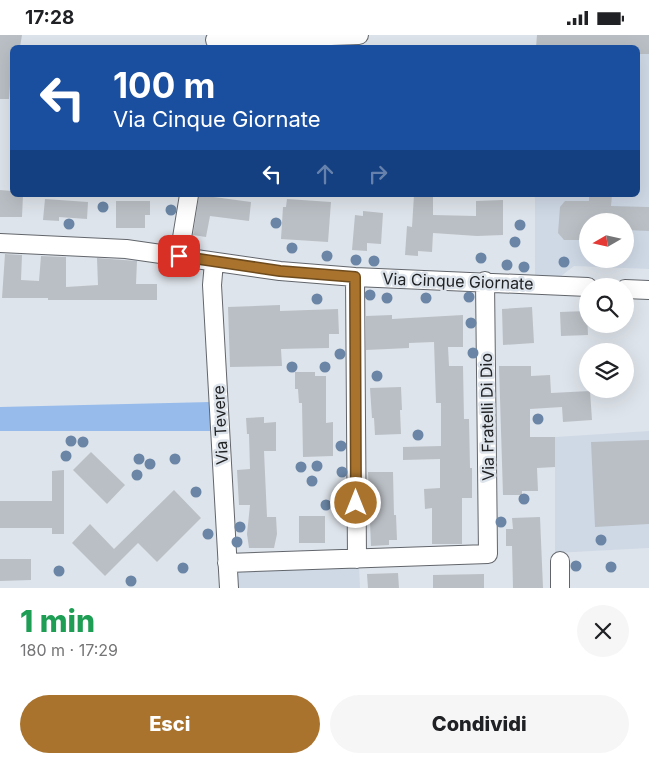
<!DOCTYPE html>
<html lang="it">
<head>
<meta charset="utf-8">
<style>
  :root { --surface:#fff; --page:#f6f6f6; --text:#202124; --muted:#757577; --accent:#a9732d }
  body { margin:0; font-family:Inter,sans-serif; background:var(--page); color:var(--text); height:100vh; display:flex; flex-direction:column; font-size:19px; white-space:nowrap }
  * { box-sizing:border-box; margin:0 }
  p { font-size:16px; color:var(--muted) }
  .icon { flex:none; width:28px; height:28px; fill:none; stroke:currentColor; stroke-width:2; stroke-linecap:round; stroke-linejoin:round }
  .map { position:relative; height:553px; overflow:hidden }
  .drawer { display:flex; flex-direction:column; background:var(--surface); flex:1 }
  .drawer>* { flex:none }
  .banner { position:absolute; left:10px; top:10px; width:630px; height:152px; border-radius:8px; box-shadow:0 5px 20px #0002; background:#1a4fa0; color:#fff; overflow:hidden }
  .needle { width:32px; rotate:261deg }
  .tools { position:absolute; left:579px; top:178px; display:grid; gap:10px }
  .tools a { display:grid; place-items:center; width:55px; height:55px; border-radius:50%; background:var(--surface); box-shadow:0 5px 20px #0002; font-size:25px }
  .pin { position:absolute; display:grid; place-items:center; width:42px; height:42px; color:#fff; margin:-21px; border-radius:10px; box-shadow:0 2px 8px #0006 }
  .me { position:absolute; width:55px; margin:-28px; rotate:0deg; stroke-linejoin:round; filter:drop-shadow(0 0 4px #0008) }
  .turn { display:flex; align-items:center; gap:18px; height:105px; padding:0 20px; font-size:22px }
  .turn .icon { width:65px; height:65px; stroke-width:2.5 }
  .turn b { display:block; font-size:35px; line-height:42px }
  .lanes { display:flex; align-items:center; height:48px; padding:0 20px; background:#0003; justify-content:center; gap:25px; direction:ltr }
  .lanes .off { opacity:.35 }
  .round { display:grid; place-items:center; flex:none; width:52px; height:52px; border-radius:26px; background:var(--page) }
  .head { display:flex; align-items:center; justify-content:space-between; height:85px; padding:0 20px }
  h1 { font-size:30px; font-weight:800; line-height:38px; color:#1e9e55 }
  .button { display:flex; gap:10px; margin-top:auto; padding:10px 20px }
  .button a { flex:1; height:58px; border-radius:30px; background:var(--accent); color:#fff; font-size:20px; font-weight:800; line-height:58px; text-align:center }
  .button a+a { background:var(--page); color:var(--text) }
  .status { display:flex; justify-content:space-between; align-items:center; height:35px; padding:0 25px; background:var(--surface); direction:ltr }
  .status svg { height:14px; fill:currentColor }
  .map>svg:first-child { display:block }
  .built { fill:#cfd9e6; fill-rule:evenodd }
  .green { fill:#97bbeb }
  .building { fill:#babfc5 }
  .lines { fill:none; stroke-linecap:round; stroke-linejoin:round }
  .minor-casing { stroke:#62666c; stroke-width:20 }
  .minor { stroke:#fff; stroke-width:18 }
  .tree { fill:#6a85a5 }
  .route-casing { stroke:#6e4b1d; stroke-width:12 }
  .route { stroke:#a9732d; stroke-width:9 }
  .labels { text-anchor:middle; dominant-baseline:central; stroke-width:5; stroke-linejoin:round; paint-order:stroke }
  .street-label { font-size:16px; fill:#202224; stroke:#dee4eb }
</style>
</head>
<body>
<div class="status"><b>17:28</b><svg viewBox="0 0 49 12"><path d="M0 12V9h3v3zM5 12V6h3v6zM10 12V3h3v9zM15 12V0h3v12zM26 1h20v11H26zM47 4h2v5h-2z"/></svg></div>
<div class="map">
<svg width="649" height="553" viewBox="0 0 649 553">
  <rect width="100%" height="100%" fill="#dee4eb"/>
  <path class="built" d="M638 19H649V234L574 231 560 242H535V160H638ZM588 186H625V224H588Z
    M649 396V513L555 518V402Z
    M359 531 360 553H239L236 533Z"/>
  <path class="green" d="M211 367 210 396H0V372Z"/>
  <path class="building" d="M0 0H22L20 12H12V37H11L9 64H0Z
    M537 0H649V19H638V12H536Z
    M0 155 12 156V160H23L22 182H0Z
    M199 160H214V162L251 167 249 186 210 181 206 202 193 200Z
    M414 160H433V180L476 181V166L503 165V200L477 201 433 198 432 217 418 216V221L405 220 407 191 412 192Z
    M589 160H612L611 171 649 172V196L625 195V186H588V205H564L558 198 560 172 565 166H589Z
    M45 164 88 167 87 184 59 182V186L43 185Z
    M287 164 331 167 328 207 281 204 283 172H286Z
    M116 166H150V180H145V193H116Z
    M363 176 383 178 381 209 367 208V216L352 215 355 180 363 181Z
    M5 219 22 220 21 245 39 246 41 221 66 222V252L98 250 97 223 137 226 136 249H157V265H48V263H2Z
    M280 270V276L338 274 339 299H329V313L281 314 282 331 230 332 228 272Z
    M532 272 534 308 503 310 502 274Z
    M587 276 588 300 561 301 560 277Z
    M392 280V284L463 280V312H448L449 331H463L464 384H469L470 433H472V463H462V509H432V473L425 474 424 454 440 453V424L403 425V412L441 411V368H436L434 307 409 308V313L366 315V281Z
    M499 331H531V341L550 340 551 358 590 356 592 385 563 387 562 372 530 374V402H555V432L537 433 538 456H522V460H503Z
    M295 337H315V341H326V388L333 387V421L303 422 302 368H299L298 354H295Z
    M401 352 402 375H400L401 399 375 400 374 383H372L370 353Z
    M264 382V388L276 387V416H264L267 482H276L277 499 274 513H249L247 499 250 470H239L237 435 250 434 249 399H247L246 383Z
    M649 405V489L595 492 591 407Z
    M91 417 125 450 107 469 73 435Z
    M64 435V499H52V493H0V466H52V436Z
    M368 437H393L394 480H396L397 505H389V510L371 511Z
    M174 455 201 483 157 527 138 508 105 541 72 508 90 489 114 514Z
    M299 481H325V508H299Z
    M540 482 543 553H513L512 511H506V494H513L512 483Z
    M0 524H31V545L0 546Z
    M398 538 399 553H368L367 539Z
    M484 539V553H433V540Z"/>
  <g class="lines">
    <defs>
      <path id="minor" d="M215 5 359 0
        M0 208 126 214 280 236 355 242 588 252
        M179 221 189 160
        M214 227 212 250 229 553
        M355 242 357 524
        M625 254 649 255
        M560 526V553
        M227 528 488 519 485 246"/>
    </defs>
    <use href="#minor" class="minor-casing"/>
    <use href="#minor" class="minor"/>
  </g>
  <g class="tree">
    <circle cx="103" cy="172" r="5.5"/>
    <circle cx="171" cy="175" r="5.5"/>
    <circle cx="276" cy="188" r="5.5"/>
    <circle cx="69" cy="189" r="5.5"/>
    <circle cx="520" cy="190" r="5.5"/>
    <circle cx="515" cy="207" r="5.5"/>
    <circle cx="292" cy="213" r="5.5"/>
    <circle cx="327" cy="221" r="5.5"/>
    <circle cx="481" cy="223" r="5.5"/>
    <circle cx="356" cy="225" r="5.5"/>
    <circle cx="374" cy="226" r="5.5"/>
    <circle cx="564" cy="227" r="5.5"/>
    <circle cx="507" cy="230" r="5.5"/>
    <circle cx="524" cy="232" r="5.5"/>
    <circle cx="370" cy="260" r="5.5"/>
    <circle cx="469" cy="262" r="5.5"/>
    <circle cx="387" cy="263" r="5.5"/>
    <circle cx="426" cy="263" r="5.5"/>
    <circle cx="317" cy="264" r="5.5"/>
    <circle cx="471" cy="288" r="5.5"/>
    <circle cx="473" cy="318" r="5.5"/>
    <circle cx="340" cy="319" r="5.5"/>
    <circle cx="292" cy="332" r="5.5"/>
    <circle cx="325" cy="332" r="5.5"/>
    <circle cx="377" cy="341" r="5.5"/>
    <circle cx="538" cy="384" r="5.5"/>
    <circle cx="418" cy="400" r="5.5"/>
    <circle cx="71" cy="406" r="5.5"/>
    <circle cx="83" cy="407" r="5.5"/>
    <circle cx="341" cy="411" r="5.5"/>
    <circle cx="66" cy="421" r="5.5"/>
    <circle cx="139" cy="424" r="5.5"/>
    <circle cx="175" cy="424" r="5.5"/>
    <circle cx="150" cy="429" r="5.5"/>
    <circle cx="317" cy="431" r="5.5"/>
    <circle cx="301" cy="432" r="5.5"/>
    <circle cx="342" cy="437" r="5.5"/>
    <circle cx="137" cy="440" r="5.5"/>
    <circle cx="312" cy="446" r="5.5"/>
    <circle cx="196" cy="457" r="5.5"/>
    <circle cx="524" cy="464" r="5.5"/>
    <circle cx="341" cy="466" r="5.5"/>
    <circle cx="326" cy="470" r="5.5"/>
    <circle cx="501" cy="487" r="5.5"/>
    <circle cx="240" cy="492" r="5.5"/>
    <circle cx="208" cy="499" r="5.5"/>
    <circle cx="601" cy="505" r="5.5"/>
    <circle cx="237" cy="507" r="5.5"/>
    <circle cx="576" cy="531" r="5.5"/>
    <circle cx="611" cy="532" r="5.5"/>
    <circle cx="183" cy="533" r="5.5"/>
    <circle cx="59" cy="536" r="5.5"/>
    <circle cx="131" cy="546" r="5.5"/>
  </g>
  <g class="lines">
    <defs>
      <path id="route" d="M179 221 280 236 355 242 356 468"/>
    </defs>
    <use href="#route" class="route-casing"/>
    <use href="#route" class="route"/>
  </g>
  <g class="labels">
    <g class="street-label">
      <text transform="translate(458 246) rotate(2)">Via Cinque Giornate</text>
      <text transform="translate(487 382) rotate(-91)">Via Fratelli Di Dio</text>
      <text transform="translate(220 390) rotate(-93)">Via Tevere</text>
    </g>
  </g>
</svg>
<div class="tools">
<a><svg class="needle" viewBox="-14 -14 28 28"><path d="M0-13l5 13h-10z" fill="#e53935"/><path d="M0 13l5-13h-10z" fill="#757577"/></svg></a>
<a><svg class="icon" aria-label="search" viewBox="0 0 24 24"><circle cx="10" cy="10" r="6"/><path d="M15 15l6 6"/></svg></a>
<a><svg class="icon" aria-label="layers" viewBox="0 0 24 24"><path d="M12 4l9 5-9 5-9-5zM3 14l9 5 9-5"/></svg></a>
</div>
<div class="pin" style="left:179px;top:221px;background:#d93025"><svg class="icon" aria-label="arrive" viewBox="0 0 24 24"><path d="M6 21V4h12l-3 4 3 4H6"/></svg></div>
<svg class="me" style="left:356px;top:468px" viewBox="-20 -20 40 40"><circle r="17" fill="#a9732d" stroke="#fff" stroke-width="3"/><path d="M0-11L8 9 0 5-8 9z" fill="#fff"/></svg>
<div class="banner">
<div class="turn"><svg class="icon" aria-label="left" viewBox="0 0 24 24"><path d="M17 20v-9H6M10 6l-5 5 5 5"/></svg><div><b>100 m</b>Via Cinque Giornate</div></div>
<div class="lanes"><svg class="icon" aria-label="left" viewBox="0 0 24 24"><path d="M17 20v-9H6M10 6l-5 5 5 5"/></svg><svg class="icon off" aria-label="ahead" viewBox="0 0 24 24"><path d="M12 20V5M6 11l6-6 6 6"/></svg><svg class="icon off" aria-label="right" viewBox="0 0 24 24"><path d="M7 20v-9h11M14 6l5 5-5 5"/></svg></div>
</div>
</div>
<section class="drawer">
<div class="head"><div><h1>1 min</h1><p>180 m · 17:29</p></div><a class="round"><svg class="icon" aria-label="close" viewBox="0 0 24 24"><path d="M6 6l12 12M18 6L6 18"/></svg></a></div>
<div class="button"><a>Esci</a><a>Condividi</a></div>
</section>
</body>
</html>
